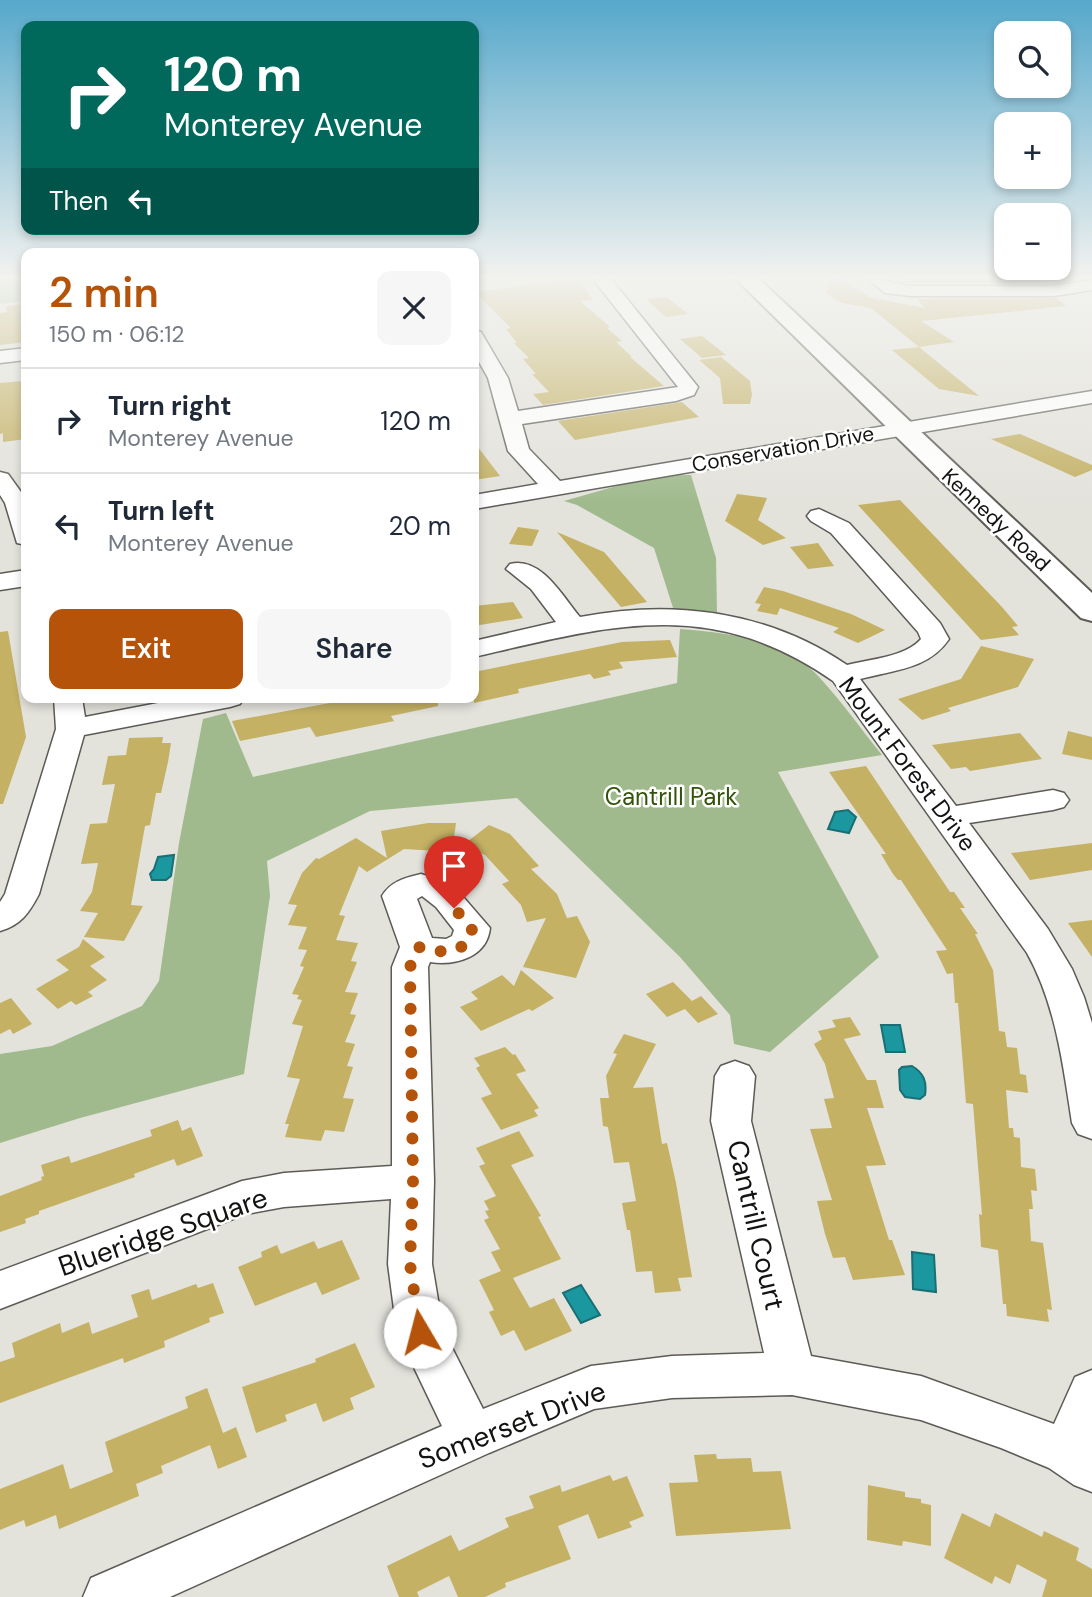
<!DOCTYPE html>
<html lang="en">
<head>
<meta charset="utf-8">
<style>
  :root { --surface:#fff; --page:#f6f6f7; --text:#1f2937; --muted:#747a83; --line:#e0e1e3; --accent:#b45309 }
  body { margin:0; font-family:"DM Sans",sans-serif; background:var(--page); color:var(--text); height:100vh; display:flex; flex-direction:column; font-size:26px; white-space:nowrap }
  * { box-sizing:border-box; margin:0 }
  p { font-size:23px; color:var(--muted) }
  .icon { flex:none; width:38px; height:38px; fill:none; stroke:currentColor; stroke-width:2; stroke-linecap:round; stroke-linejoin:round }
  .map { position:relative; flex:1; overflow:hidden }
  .sheet { position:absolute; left:21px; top:248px; width:458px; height:455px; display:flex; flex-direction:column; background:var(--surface); border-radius:14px; box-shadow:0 4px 10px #0003 }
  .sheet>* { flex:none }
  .top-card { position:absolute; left:21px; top:21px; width:458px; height:214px; border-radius:14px; box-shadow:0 4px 10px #0003; background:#00695c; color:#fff; overflow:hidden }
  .buttons { position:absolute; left:994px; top:21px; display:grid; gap:14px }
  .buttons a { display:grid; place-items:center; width:77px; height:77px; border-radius:14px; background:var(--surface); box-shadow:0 4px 10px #0003; font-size:35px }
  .pin { position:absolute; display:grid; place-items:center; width:60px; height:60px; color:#fff; margin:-72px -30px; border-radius:50% 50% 50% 0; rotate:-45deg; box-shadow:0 0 7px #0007 }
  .pin .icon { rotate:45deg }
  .me { position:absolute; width:77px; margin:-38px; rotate:352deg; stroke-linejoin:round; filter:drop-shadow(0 0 5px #0008) }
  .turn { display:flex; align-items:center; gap:24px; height:147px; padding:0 28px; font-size:32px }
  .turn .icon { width:91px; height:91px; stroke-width:2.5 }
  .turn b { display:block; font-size:49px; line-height:60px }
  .then { display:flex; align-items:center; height:66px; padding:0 28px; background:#0003; gap:14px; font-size:26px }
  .round { display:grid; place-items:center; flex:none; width:74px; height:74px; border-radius:14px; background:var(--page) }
  .overview { display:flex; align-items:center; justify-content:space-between; height:119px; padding:0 28px }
  h1 { font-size:42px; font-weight:600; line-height:52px; color:var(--accent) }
  .primary-button { display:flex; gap:14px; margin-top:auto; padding:14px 28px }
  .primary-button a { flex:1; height:80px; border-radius:14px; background:var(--accent); color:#fff; font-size:28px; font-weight:600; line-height:80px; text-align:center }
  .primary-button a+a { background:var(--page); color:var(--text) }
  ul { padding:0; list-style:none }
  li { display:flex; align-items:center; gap:21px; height:105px; padding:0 28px; border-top:2px solid var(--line) }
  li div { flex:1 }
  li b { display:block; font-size:26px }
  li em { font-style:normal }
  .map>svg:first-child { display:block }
  .green { fill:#a0ba8d }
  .water { fill:#1b979f; stroke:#196f74; stroke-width:2 }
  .building { fill:#c4b164 }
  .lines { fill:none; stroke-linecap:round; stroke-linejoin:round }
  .minor-casing { stroke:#5d5b56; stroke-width:3 }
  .major-casing { stroke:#5d5b56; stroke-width:4 }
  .minor { fill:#fff; fill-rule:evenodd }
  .major { fill:#fff; fill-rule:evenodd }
  .route { stroke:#b45309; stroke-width:12; stroke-dasharray:0 21.6 }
  .labels { text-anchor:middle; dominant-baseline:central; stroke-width:5; stroke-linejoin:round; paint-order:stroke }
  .far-street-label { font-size:21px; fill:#131311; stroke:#fff }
  .street-label { font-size:24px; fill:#131311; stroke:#fff }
  .park-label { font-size:24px; fill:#32530b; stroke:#fff }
  .near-street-label { font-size:28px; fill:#131311; stroke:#fff }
</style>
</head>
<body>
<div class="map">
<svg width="1092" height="1597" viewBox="0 0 1092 1597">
  <rect width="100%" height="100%" fill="#e3e2db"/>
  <path class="green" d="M0 279H26V301L0 304Z
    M671 475H691L716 558 717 613 674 611 654 548 577 505 564 501 620 485Z
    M680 629C728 632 786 641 820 678 842 702 861 729 882 755L778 772 879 957 770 1052 734 1044 730 1015 680 957 517 798 370 811 267 861 270 896 244 1074 80 1118 0 1143V1054L52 1046 142 1006 159 981 179 843 203 719 226 713 253 777 677 683Z"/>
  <path class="water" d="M848 810 856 817 849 833 828 829 835 812Z
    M174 855 171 876 166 880H152L150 874 154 869 158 857Z
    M881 1025H900L905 1052H886Z
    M912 1066C924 1073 927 1082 925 1095L920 1099 905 1097 900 1090 899 1070 902 1067Z
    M912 1252 934 1255 936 1292 913 1289Z
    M581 1285 600 1315 581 1323 563 1293Z"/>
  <path class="building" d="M578 279 593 300 580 301 610 327 607 328 622 341 616 342 632 357H630L664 386 543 405 533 394 549 392 532 374H536L523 359 529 358 514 343H517L506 329 511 328 475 292Z
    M829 279H841L872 298 925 308 917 299 1057 298 1066 306 921 321 954 342 919 347 871 308 842 303 832 297 826 293Z
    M900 279H1037L1041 283H911Z
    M667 297 688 314 666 317 646 299Z
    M26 304V342L0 345V313L7 312 6 306Z
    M702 336 726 355 702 358 680 339Z
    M919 347 979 396 939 389 892 350Z
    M721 357 750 381 752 395 750 404H723L720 378 699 360Z
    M23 381 24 389H26V439L3 442V433L0 434V383Z
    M682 402 699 417 575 440 558 421Z
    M1020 434 1092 465V470L1075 477 991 439Z
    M474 442 500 476 474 480Z
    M737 494 767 498 758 520 786 538 763 545 725 521Z
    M900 500 1002 607 1018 626 1012 627 1019 635 981 640 858 505Z
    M518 527 539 530 532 546 509 544Z
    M557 532 604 552 647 602 621 607Z
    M818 543 834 566 808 569 790 547Z
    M764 587 783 591 851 614 885 630 858 643 833 632 839 628 780 608 777 615 757 611 761 604 755 603Z
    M513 602 523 618 474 626V606Z
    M8 631 26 737 3 804H0V632Z
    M670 640 677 657 619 662 623 668 608 671 611 675 594 679 590 674 518 689 519 693 474 703V672L622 642Z
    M981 646 1034 659 1018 687 948 708 951 711 922 720 898 699 961 679Z
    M357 698H438V706L391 716 394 721 316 737 310 727 240 741 232 721Z
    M1068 731 1092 737V760L1062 754Z
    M1020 733 1042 759 970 771 966 767 951 769 932 745Z
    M163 737 162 743H171L168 762 161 793H156L150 825 145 826 131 905 143 906 124 941 84 937 98 913 80 911 92 892 98 863 81 864 90 824 107 823 115 784 102 785 108 756 126 755 129 738Z
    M866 766 950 892H954L965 908H960L978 934H975L993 970 999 1031 1005 1032 1007 1047 1017 1048 1020 1074 1026 1075 1028 1093 1006 1090 1009 1128H1013L1014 1137 1020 1138 1021 1167 1035 1169 1037 1191 1031 1190 1033 1209H1029L1031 1241 1043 1243 1052 1310 1047 1309 1049 1322 1007 1316 1006 1304H1003L998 1250 981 1247 979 1214 982 1215 973 1104 966 1103 958 1003H955L953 973 947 974 936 951 947 950 901 880H898L893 874 881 854H886L829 772Z
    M428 823H456L453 845H438L437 851 404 849 367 872 359 866 339 915 345 916 336 940 358 943 351 961 357 962 345 992 358 993 350 1014 356 1015 345 1042 355 1044 347 1066 353 1067 343 1098 354 1099 344 1132 325 1130 321 1141 285 1137 289 1124H285L300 1079 287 1077 303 1026 292 1024 302 1000 297 999 299 995 292 994 304 967 300 966 307 950 298 949 307 927 288 925 297 905 288 904 302 873 316 858 319 859 356 838 387 858 381 831Z
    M489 825 510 834 539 866 531 869 557 894 567 918 577 916 590 942 576 978 523 967 546 918 527 922 521 905 502 884 509 881 485 855 463 845Z
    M1092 843V870L1030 880 1011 853Z
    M1092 920V957L1068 923Z
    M83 939 105 957 90 966 107 980 88 992 93 996 76 1005 71 1001 58 1009 36 989 69 970 56 960 79 947Z
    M521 970 554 998 532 1011 529 1009 481 1031 460 1007 478 999 471 992 502 975 514 986Z
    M673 982 692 1001 701 996 718 1014 698 1023 685 1009 667 1017 646 994Z
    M11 998 32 1024 13 1034 10 1029 0 1034V1003Z
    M850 1017 861 1035 844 1039 867 1080H876L884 1108H867L886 1165 866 1166 889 1240H892L905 1275 853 1280 845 1257 833 1258 825 1234 817 1201 832 1200 810 1129 832 1128 824 1099 834 1098 825 1064 814 1044 822 1039 818 1031 836 1027 832 1020Z
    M624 1034 656 1044 633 1088 653 1087 662 1144 667 1143 676 1183 692 1277 678 1278 681 1291 655 1293 652 1271 636 1272 630 1230H627L622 1203 636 1201 629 1162 614 1163 608 1127 603 1126 600 1098H609L606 1076 617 1054 613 1053Z
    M505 1047 513 1055 515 1054 526 1071 516 1074 539 1108 534 1110 538 1116 501 1130 481 1098 492 1094 476 1068 480 1066 474 1058Z
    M178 1120 182 1131 191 1127 203 1156 177 1166 174 1159 134 1174 135 1177 39 1211V1214L25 1219 26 1223 0 1232V1196L42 1180 41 1177 44 1176 41 1165 69 1156 71 1163 152 1136 150 1130Z
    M519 1131 534 1156 511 1165 541 1216 538 1217 561 1259 513 1278 530 1308 554 1298 572 1331 525 1351 514 1330 501 1336 489 1312 494 1310 479 1280 501 1271 491 1252 500 1249 484 1220 489 1218 485 1211 489 1210 484 1201 496 1196 479 1166 485 1164 476 1148Z
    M342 1240 360 1279 322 1295 316 1282 255 1306 238 1267 262 1257 261 1252 277 1245 281 1254 314 1241 318 1249Z
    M213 1283 224 1313 209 1318 210 1322 164 1341 165 1347 124 1363 123 1358 0 1403V1362L15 1357 12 1343 60 1323 62 1333 89 1322 92 1334 138 1317 131 1295 149 1289 152 1300 196 1284 198 1288Z
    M355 1343 375 1387 350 1398 354 1409 323 1422 316 1403 285 1415 287 1421 256 1433 242 1387 316 1362 315 1359Z
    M207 1388 223 1433 236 1427 247 1457 218 1469 210 1445 161 1466 163 1473 136 1484 139 1496 59 1529 56 1515 26 1527 24 1520 0 1530V1489L63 1464 70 1489 113 1472 105 1442 188 1408 185 1397Z
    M716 1454 717 1459 751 1458 753 1472 781 1471 791 1529 676 1536 669 1483 698 1482 694 1455Z
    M610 1475 613 1481 627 1476 644 1516 629 1522 632 1527 598 1539 588 1514 558 1526 571 1559 505 1583 506 1587 485 1597H458L449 1576 417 1592 419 1597H399L387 1566 451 1535 459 1551 509 1527 505 1518 534 1508 529 1496 560 1485 562 1492Z
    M868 1485 905 1492V1497L921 1499V1503L931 1505V1546L903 1541 902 1546 867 1540Z
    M962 1513 990 1527 995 1513 1042 1537 1044 1531 1079 1548 1076 1560 1092 1569V1597H1042L1047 1580 1017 1564 1010 1584 995 1576 992 1584 944 1558Z"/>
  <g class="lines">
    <defs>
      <path id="minor" d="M474 279H485L474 285Z
        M593 279H611L698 387 694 395 676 401 522 424 529 449 560 481 1092 391V403L474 509V495L538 484 508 451 488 378 474 353V330L481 332 508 378 518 411 678 387Z
        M868 279C884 279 895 284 911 286H1054L1092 280V290L1054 296H911L885 293Z
        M26 348V360L0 363V351Z
        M0 472 8 474 26 499V545L17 543 5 503 0 495Z
        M819 509 849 523 940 623 949 639C929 669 894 670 860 679L956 806 1053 790 1064 793 1069 800 1064 807 1053 810 969 823 1048 929 1072 969 1084 997 1092 1023V1139L1078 1134 1072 1123C1063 1065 1056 1005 1027 953L833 681C710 595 608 626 474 657V641L556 622 531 589 506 569 510 564C541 556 563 597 580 617 673 599 768 611 847 665 870 659 906 657 921 639L918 632 831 533 811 521 807 516 811 511Z
        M26 570V586L0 590V574Z
        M54 698H82L85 717 184 698H244L240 704 230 707 84 735 39 894C29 913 21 925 0 931V902L5 894 56 729Z
        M421 874 452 884 490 928C487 957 456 966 430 962L428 967 434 1181 432 1264 443 1330 483 1409 591 1366 672 1356 764 1353 711 1121 715 1076 721 1066 735 1061 749 1066 755 1076 751 1121 811 1356 921 1376 1054 1424 1075 1377 1092 1370V1492L1074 1485 1049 1468 1001 1448 921 1420 792 1395 672 1398 594 1409 489 1453 170 1597H83L91 1578 442 1426 397 1332 388 1264 391 1199 284 1207 246 1214 0 1309V1271L242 1181 284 1173 392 1166V967L400 947 382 896C391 881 405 878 421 874ZM422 896 436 907 454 930 452 936 446 939 432 938 417 899Z"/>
      <path id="major" d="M736 279H759L1092 593V621L1081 618Z"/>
    </defs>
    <use href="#minor" class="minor-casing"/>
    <use href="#major" class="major-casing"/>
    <use href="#minor" class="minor"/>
    <use href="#major" class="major"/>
  </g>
  <linearGradient id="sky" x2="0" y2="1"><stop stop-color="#56a8cb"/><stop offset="0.55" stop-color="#f2f2ef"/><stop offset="1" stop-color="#f2f2ef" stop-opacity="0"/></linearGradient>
  <rect width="1092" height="503" fill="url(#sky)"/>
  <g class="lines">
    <path class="route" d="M420 1332 410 1264 413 1181 410 967 418 947C439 952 454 956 471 939L472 928 454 908"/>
  </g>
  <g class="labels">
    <g class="far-street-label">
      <text transform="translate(783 449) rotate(-10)">Conservation Drive</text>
      <text transform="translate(996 520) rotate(43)">Kennedy Road</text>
    </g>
    <g class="street-label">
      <text transform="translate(908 764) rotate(53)">Mount Forest Drive</text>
    </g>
    <g class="park-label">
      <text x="671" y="796">Cantrill Park</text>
    </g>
    <g class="near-street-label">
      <text transform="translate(756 1225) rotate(77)">Cantrill Court</text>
      <text transform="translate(163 1232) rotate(-19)">Blueridge Square</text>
      <text transform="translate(512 1425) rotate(-21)">Somerset Drive</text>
    </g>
  </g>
</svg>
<div class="buttons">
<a><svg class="icon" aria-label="search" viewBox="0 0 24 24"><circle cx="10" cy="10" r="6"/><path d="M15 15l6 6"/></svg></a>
<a>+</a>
<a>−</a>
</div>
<div class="pin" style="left:454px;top:908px;background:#d93025"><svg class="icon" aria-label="arrive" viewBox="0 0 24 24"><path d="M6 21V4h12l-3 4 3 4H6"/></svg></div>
<svg class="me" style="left:420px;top:1332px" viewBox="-20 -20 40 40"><circle r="19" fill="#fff"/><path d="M0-13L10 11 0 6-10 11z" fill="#b45309"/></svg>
<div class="top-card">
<div class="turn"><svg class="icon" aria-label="right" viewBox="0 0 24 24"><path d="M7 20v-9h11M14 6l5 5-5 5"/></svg><div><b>120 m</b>Monterey Avenue</div></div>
<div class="then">Then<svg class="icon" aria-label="left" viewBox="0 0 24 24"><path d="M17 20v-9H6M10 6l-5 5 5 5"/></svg></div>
</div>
<section class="sheet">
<div class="overview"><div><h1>2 min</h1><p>150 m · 06:12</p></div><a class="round"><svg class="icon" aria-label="close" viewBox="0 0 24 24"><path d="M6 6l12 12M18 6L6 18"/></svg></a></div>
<ul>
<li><svg class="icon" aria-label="right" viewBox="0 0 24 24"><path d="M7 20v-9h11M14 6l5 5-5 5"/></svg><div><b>Turn right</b><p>Monterey Avenue</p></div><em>120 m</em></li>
<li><svg class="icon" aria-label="left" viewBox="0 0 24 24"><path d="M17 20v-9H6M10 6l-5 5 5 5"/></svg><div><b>Turn left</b><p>Monterey Avenue</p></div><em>20 m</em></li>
</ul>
<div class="primary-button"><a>Exit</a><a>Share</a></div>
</section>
</div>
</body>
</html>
